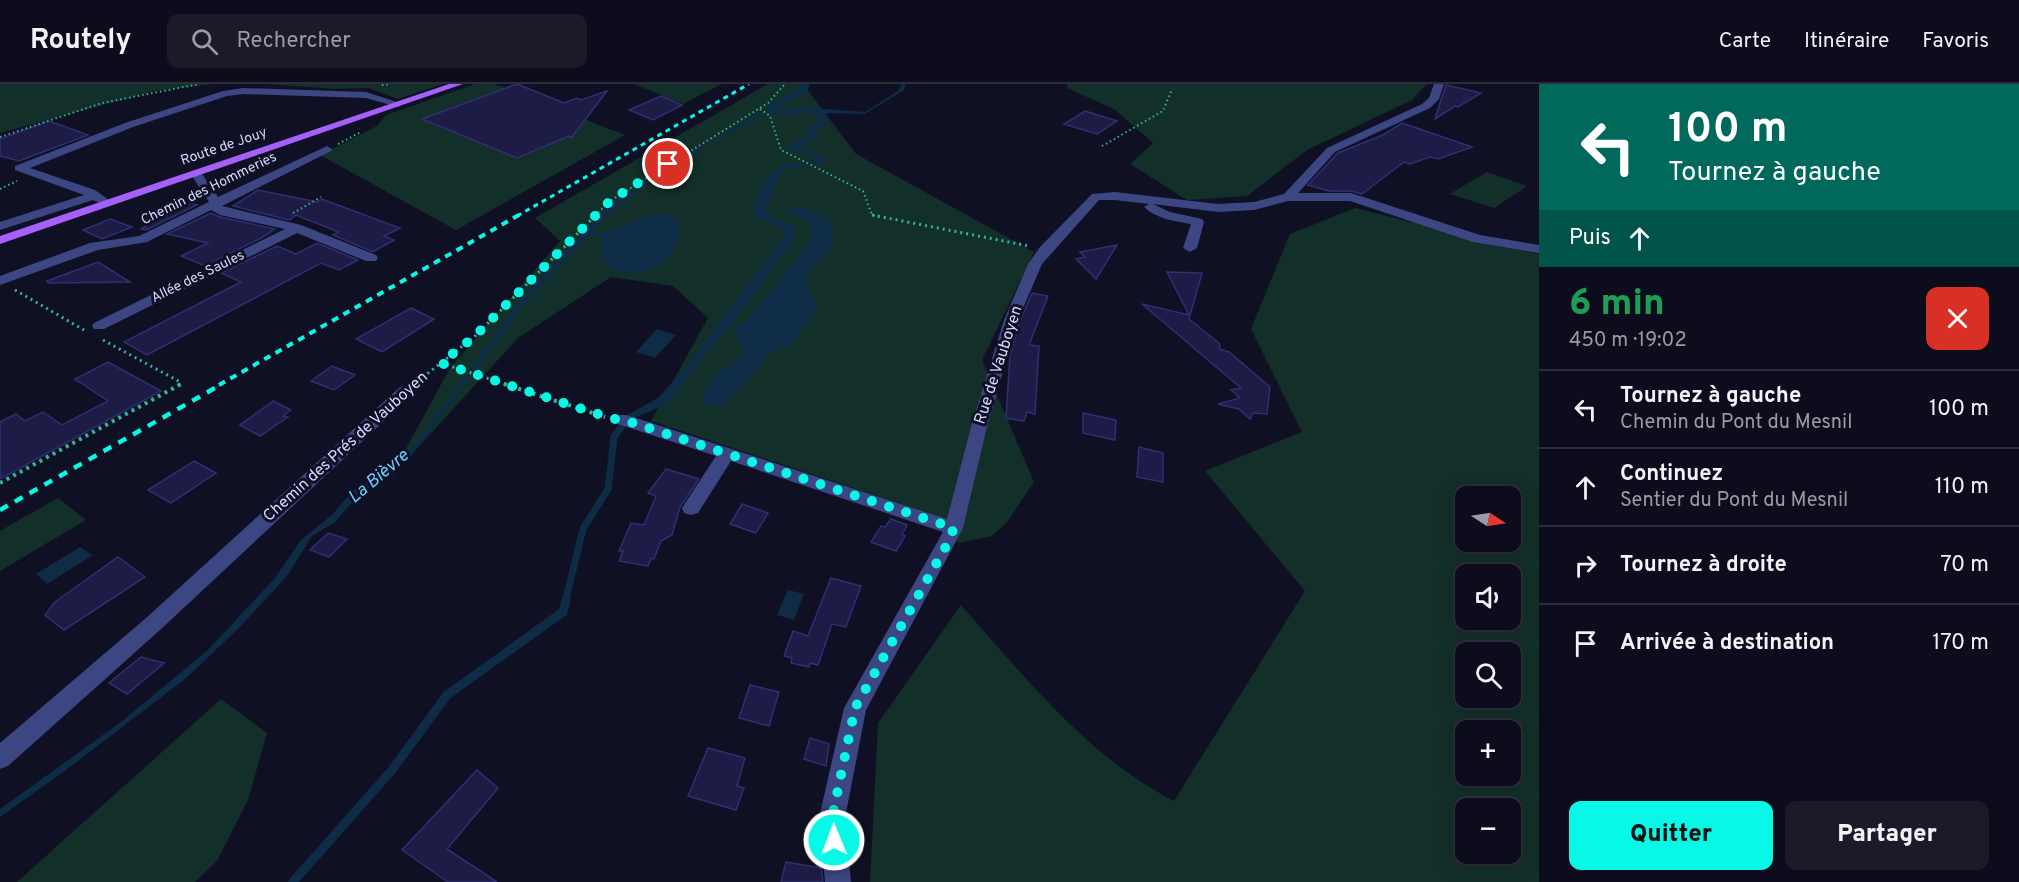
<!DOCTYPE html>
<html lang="fr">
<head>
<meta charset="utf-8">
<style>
  :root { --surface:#0c0c1c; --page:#1a1a29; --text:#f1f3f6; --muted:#9a9ba3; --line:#2c2c3b; --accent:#07f8e6 }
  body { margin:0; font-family:Overpass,sans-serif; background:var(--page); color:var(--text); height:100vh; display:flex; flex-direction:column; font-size:22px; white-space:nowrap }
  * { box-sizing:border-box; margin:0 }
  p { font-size:20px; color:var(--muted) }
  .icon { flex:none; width:33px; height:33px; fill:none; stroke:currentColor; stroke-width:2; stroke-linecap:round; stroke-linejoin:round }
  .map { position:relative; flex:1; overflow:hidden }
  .details { display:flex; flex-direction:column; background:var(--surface); width:480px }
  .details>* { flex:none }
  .banner { background:#00695c; color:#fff; overflow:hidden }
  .needle { width:39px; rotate:102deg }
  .controls { position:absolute; left:1455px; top:402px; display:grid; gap:12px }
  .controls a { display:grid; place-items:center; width:66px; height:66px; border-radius:12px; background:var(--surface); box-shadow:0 6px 24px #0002,0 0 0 2px var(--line); font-size:30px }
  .pin { position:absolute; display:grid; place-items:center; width:51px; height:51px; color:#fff; margin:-26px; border:3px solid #fff; border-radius:50%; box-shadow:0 2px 6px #0007 }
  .me { position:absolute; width:66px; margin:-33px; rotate:359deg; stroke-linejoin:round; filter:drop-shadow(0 0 4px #0008) }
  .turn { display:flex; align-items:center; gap:21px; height:126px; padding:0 30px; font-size:27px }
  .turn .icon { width:78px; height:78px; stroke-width:2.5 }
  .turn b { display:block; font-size:42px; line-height:51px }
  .then { display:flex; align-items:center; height:57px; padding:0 30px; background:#0003; gap:12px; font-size:22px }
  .round { display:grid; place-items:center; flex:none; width:63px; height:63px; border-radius:12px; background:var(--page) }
  .overview { display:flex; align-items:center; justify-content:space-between; height:102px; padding:0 30px }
  h1 { font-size:36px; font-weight:800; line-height:45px; color:#1e9e55 }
  .action { display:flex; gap:12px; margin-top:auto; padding:12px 30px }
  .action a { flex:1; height:69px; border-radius:12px; background:var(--accent); color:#111; font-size:24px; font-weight:800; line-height:69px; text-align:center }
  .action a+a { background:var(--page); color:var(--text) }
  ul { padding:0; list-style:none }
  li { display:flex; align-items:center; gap:18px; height:78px; padding:0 30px; border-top:2px solid var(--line) }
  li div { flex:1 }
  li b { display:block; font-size:22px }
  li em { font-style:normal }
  header { display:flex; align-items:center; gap:36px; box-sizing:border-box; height:84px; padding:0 30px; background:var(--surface); border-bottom:2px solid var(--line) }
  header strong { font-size:28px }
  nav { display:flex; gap:33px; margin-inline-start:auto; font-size:21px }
  .search { width:420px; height:54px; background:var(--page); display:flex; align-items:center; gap:15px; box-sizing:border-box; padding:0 21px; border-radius:12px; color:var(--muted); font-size:22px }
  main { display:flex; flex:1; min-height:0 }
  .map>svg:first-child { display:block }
  .green { fill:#132f29; fill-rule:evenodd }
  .water { fill:#0e2c46 }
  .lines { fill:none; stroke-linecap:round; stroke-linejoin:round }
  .stream-far1 { stroke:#0e2c46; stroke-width:7 }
  .stream { stroke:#0e2c46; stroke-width:9 }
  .building { fill:#1d1c46; stroke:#302f71; stroke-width:1.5 }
  .path-far2 { stroke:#33b496; stroke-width:2; stroke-dasharray:1.5 3; stroke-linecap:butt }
  .path-far1 { stroke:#33b496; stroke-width:3; stroke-dasharray:2 4; stroke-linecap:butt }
  .path { stroke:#33b496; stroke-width:4; stroke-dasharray:3 4.5; stroke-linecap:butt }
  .minor { fill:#3c4683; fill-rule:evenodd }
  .major { fill:#a560fa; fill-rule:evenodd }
  .rail-far2 { stroke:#07f8e6; stroke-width:3; stroke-dasharray:5 4.5; stroke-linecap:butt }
  .rail-far1 { stroke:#07f8e6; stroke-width:4; stroke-dasharray:7 6; stroke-linecap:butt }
  .rail { stroke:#07f8e6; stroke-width:4.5; stroke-dasharray:9 8; stroke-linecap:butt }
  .route { stroke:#07f8e6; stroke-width:10; stroke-dasharray:0 18 }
  .labels { text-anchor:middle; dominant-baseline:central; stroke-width:6; stroke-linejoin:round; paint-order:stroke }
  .far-street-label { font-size:14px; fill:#d5d8fe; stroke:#101025 }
  .street-label { font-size:16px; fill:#d5d8fe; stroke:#101025 }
  .water-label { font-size:18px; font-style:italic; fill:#66d0fb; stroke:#101025 }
</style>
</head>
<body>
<header>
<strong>Routely</strong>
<div class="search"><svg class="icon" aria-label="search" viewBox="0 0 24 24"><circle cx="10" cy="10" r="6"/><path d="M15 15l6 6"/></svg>Rechercher</div>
<nav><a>Carte</a><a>Itinéraire</a><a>Favoris</a></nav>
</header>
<main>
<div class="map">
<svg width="1539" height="798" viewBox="0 0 1539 798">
  <rect width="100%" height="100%" fill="#101025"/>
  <path class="green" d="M0 0H213L155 7 0 49Z
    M266 0H443L398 15 369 4 335 5Z
    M475 0H494L625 51 456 146 320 71 377 42 386 31Z
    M634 0H722L683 20Z
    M768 0H803L856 70 1034 168 982 276 1034 398 1007 438 992 452 959 459 938 432 651 337 708 234 673 202 611 193 518 254 390 394 450 284 560 157 535 134Z
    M1068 0H1427L1412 16 1307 66 1247 112 1187 116 1130 80 1153 59 1114 25 1067 4Z
    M1487 88 1527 102 1494 124 1450 110Z
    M1355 124 1539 170V798H870L878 639 961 521C1024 592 1088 673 1174 717L1305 507 1205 387 1302 348 1251 245 1290 150ZM1466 412H1510V458H1466ZM1466 490H1510V536H1466ZM1466 568H1510V614H1466ZM1466 646H1510V692H1466ZM1466 724H1510V770H1466Z
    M58 414 86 436 0 487V447Z
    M221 615 267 649 248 716 217 777 195 798H17Z"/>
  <path class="water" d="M800 0H810L807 8 782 20 779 26 808 24 865 28 898 7 902 0H906L904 6 865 30 826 29 829 36 819 44 816 56 797 62 825 73V78L817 81 811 77 816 75C808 67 795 70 785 63L807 52 808 43 817 37 818 32 806 28 787 32 769 30 766 23C776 14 794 13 800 0Z
    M762 28 764 31C704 64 639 95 593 146 596 147 602 149 606 149 624 145 685 104 678 154 677 163 672 167 666 174 648 194 620 194 601 175L602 153 589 151 525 220 475 287 470 285 518 219 611 118 685 71Z
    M803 78 812 83 789 84 781 88 765 126C772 137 786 136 795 144L794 155 732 240H744L807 162C817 140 808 137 789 128L791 124H801L823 133 827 127C831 138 835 153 831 164 825 178 803 185 807 203 809 210 814 217 817 224L812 236 800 245 793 261 767 270 760 282 723 323 707 322 703 313C708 289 731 285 743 267L736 253 738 245 731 241 666 320 635 334 627 331 658 314 681 289 781 156 784 152 783 146 756 132 753 122C763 92 772 80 803 78Z
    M657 245 676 251 655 274 636 268Z
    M467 289 472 290 410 374 360 410 335 438 312 452 287 492 240 543 185 595 70 683 0 733V725L121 638 208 566 275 494 301 456 333 430 353 406 400 377 407 370Z
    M80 463 93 471 47 500 36 490Z
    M788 506 804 510 794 536 777 531Z"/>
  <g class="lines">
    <path class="stream-far1" d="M565 519 583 445 608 405 614 353 627 335"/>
    <path class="stream" d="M293 798 392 686 447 611 563 528 566 517"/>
  </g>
  <path class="building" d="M517 0 564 19 577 14 581 16 607 7 572 53 569 52 517 74 422 35Z
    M1446 1 1481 9 1458 23 1455 22 1435 35Z
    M661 12 682 21 653 36 629 26Z
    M1085 27 1117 37 1097 50 1064 40Z
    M49 37 88 51 19 77 0 72V55Z
    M1402 39 1472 63 1438 75 1430 73 1410 80 1404 78 1362 110 1351 107H1329L1308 101 1338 69 1383 51Z
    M258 106 317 118 322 115 400 144 384 152 394 156 373 168 333 151 339 148 296 131 289 136 233 122Z
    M191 119 197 121 146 146 141 145Z
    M211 129 220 133 275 145 261 154 205 182 181 172 208 159 167 150Z
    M110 135 132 143 102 155 83 146Z
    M317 159 358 176 339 186 321 179 147 271 124 258 241 198 221 189 277 162 296 170Z
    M1117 161 1096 195 1076 175 1085 173 1080 168Z
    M98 178 130 198 48 199 47 197Z
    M1167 188 1202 189 1189 235 1220 260 1219 265 1229 268 1270 303 1267 330 1253 329 1250 335 1239 325 1218 320 1240 314 1231 306 1241 304 1142 220 1189 231Z
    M1032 209 1048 212 1029 261 1039 262 1035 330 1027 328 1024 337 1006 334 1010 271 1020 237Z
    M411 224 434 235 382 268 356 255Z
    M108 278 161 307 0 395V338L16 330 25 337 43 328 62 341 108 317 75 295Z
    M332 282 355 291 334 306 311 297Z
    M273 317 291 326 283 332 288 333 260 352 240 341Z
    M1083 329 1116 336 1115 356 1083 349Z
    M1139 363 1163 369V398L1137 393Z
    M194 377 216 389 171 419 148 406Z
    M666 385 699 395 680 423 672 451 661 457 654 475 651 474 648 482 619 477 623 467H619L631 439 644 441 656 412 648 409Z
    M742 420 768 429 756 449 730 440Z
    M891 435 907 441 902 451 905 452 896 467 871 458 881 442 885 443Z
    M328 449 347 455 329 473 310 466Z
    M118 473 145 493 64 546 45 531 55 518Z
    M831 494 861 502 846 543 832 540 818 581 810 579 809 583 791 579 792 574 784 572 793 547 808 552Z
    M141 573 164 579 127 610 109 599Z
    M750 601 779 608 769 642 739 634Z
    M810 654 829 660 826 682 804 675Z
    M708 664 745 674 737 702 744 704 736 726 688 712Z
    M477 686 498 704 447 765 497 798H448L402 766Z
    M786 778 821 784 823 798H781Z"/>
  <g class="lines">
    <path class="path-far2" d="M382 1 391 0
      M760 25 770 32 781 66 863 107 872 131 878 132
      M0 53 102 19 199 0
      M338 60 361 48
      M1102 62 1163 27 1172 5
      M0 105 17 97
      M293 129 321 113
      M595 132 610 117 768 19 785 0"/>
    <path class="path-far1" d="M872 131 1029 162
      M15 206 84 246
      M103 256 182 299
      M441 279 508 301
      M418 297 474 253 596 131
      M179 301 181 300"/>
    <path class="path" d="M504 300 605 333
      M0 399 181 300"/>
    <path class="minor" d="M1434 0H1444L1439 15 1430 24 1335 68 1298 109H1351L1480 151 1539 161V169L1473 158 1350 117H1288L1254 126 1218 128 1153 120 1170 128 1202 135 1204 138 1197 164 1190 168 1183 164 1191 140C1175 137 1156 135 1144 123L1149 120 1115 116H1099L1042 180 1018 236 987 343 963 444 866 626 845 734 851 798H825L819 734 844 624 943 448 731 377 698 429 691 431 684 429 682 424 716 372 615 339 613 335 615 331H627L947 435 971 343 1004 236 1028 180 1040 163 1092 110 1115 108 1218 120 1254 118 1284 110 1327 64 1422 20 1429 14Z
      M243 4 366 8 403 20 398 23 366 14 243 10 227 12 133 43 30 84 95 106 113 119 107 123 93 116 0 146V138L84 111 15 86V82L125 39 223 7Z
      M327 62 332 65 331 67 222 122 301 141 376 171 378 174 376 177H366L297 149 104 245H94L92 242 94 239 285 145 220 131 211 126 147 158 98 166 0 201V192L90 159 139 152 209 118 190 89 192 87H200L218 113Z
      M406 302 414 307 412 311 160 546 8 682 0 685V659L146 534 400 303Z"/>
    <path class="major" d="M449 0H463L0 160V152Z"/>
    <path class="rail-far2" d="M517 132 749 0"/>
    <path class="rail-far1" d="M219 301 519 131"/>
    <path class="rail" d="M0 426 222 300"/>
  </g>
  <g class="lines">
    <path class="route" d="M668 80 610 117 474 253 441 279 613 335H621L954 444 945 464 855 624 832 734 834 756"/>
  </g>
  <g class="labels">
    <g class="far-street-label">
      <text transform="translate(224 63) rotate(-19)">Route de Jouy</text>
      <text transform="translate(209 105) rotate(-26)">Chemin des Hommeries</text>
      <text transform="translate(198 193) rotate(-26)">Allée des Saules</text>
    </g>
    <g class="street-label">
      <text transform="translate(999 281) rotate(-72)">Rue de Vauboyen</text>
      <text transform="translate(346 363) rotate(-42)">Chemin des Prés de Vauboyen</text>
    </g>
    <g class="water-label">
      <text transform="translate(379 393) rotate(-40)">La Bièvre</text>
    </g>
  </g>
</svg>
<div class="controls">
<a><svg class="needle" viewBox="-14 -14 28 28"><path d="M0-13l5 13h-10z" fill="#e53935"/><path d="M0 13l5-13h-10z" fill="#9a9ba3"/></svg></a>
<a><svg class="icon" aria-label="sound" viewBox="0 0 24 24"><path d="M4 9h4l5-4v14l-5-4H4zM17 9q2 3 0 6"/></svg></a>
<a><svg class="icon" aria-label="search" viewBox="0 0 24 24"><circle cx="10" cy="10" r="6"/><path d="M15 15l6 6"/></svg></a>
<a>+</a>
<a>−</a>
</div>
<div class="pin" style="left:668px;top:80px;background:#d93025"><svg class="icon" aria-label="arrive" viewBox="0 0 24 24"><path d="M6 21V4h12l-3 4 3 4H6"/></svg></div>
<svg class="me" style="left:834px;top:756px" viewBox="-20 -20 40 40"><circle r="17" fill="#07f8e6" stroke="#fff" stroke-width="3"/><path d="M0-11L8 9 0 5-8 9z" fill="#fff"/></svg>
</div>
<section class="details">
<div class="banner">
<div class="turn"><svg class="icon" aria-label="left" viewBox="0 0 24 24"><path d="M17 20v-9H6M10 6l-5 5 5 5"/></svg><div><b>100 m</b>Tournez à gauche</div></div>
<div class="then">Puis<svg class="icon" aria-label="ahead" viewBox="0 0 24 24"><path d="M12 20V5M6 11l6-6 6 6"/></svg></div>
</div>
<div class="overview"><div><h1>6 min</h1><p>450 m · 19:02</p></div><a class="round" style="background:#d93025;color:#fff"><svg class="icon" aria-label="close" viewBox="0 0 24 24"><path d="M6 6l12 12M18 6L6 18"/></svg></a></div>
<ul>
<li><svg class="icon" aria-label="left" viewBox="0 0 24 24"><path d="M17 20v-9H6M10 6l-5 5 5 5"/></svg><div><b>Tournez à gauche</b><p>Chemin du Pont du Mesnil</p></div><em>100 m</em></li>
<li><svg class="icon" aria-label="ahead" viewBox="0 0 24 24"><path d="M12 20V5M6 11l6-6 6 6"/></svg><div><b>Continuez</b><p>Sentier du Pont du Mesnil</p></div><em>110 m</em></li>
<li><svg class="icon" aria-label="right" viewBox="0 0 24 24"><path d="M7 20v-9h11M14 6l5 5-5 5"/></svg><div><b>Tournez à droite</b></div><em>70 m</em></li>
<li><svg class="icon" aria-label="arrive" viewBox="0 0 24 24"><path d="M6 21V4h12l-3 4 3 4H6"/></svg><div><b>Arrivée à destination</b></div><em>170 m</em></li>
</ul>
<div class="action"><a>Quitter</a><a>Partager</a></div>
</section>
</main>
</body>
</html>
